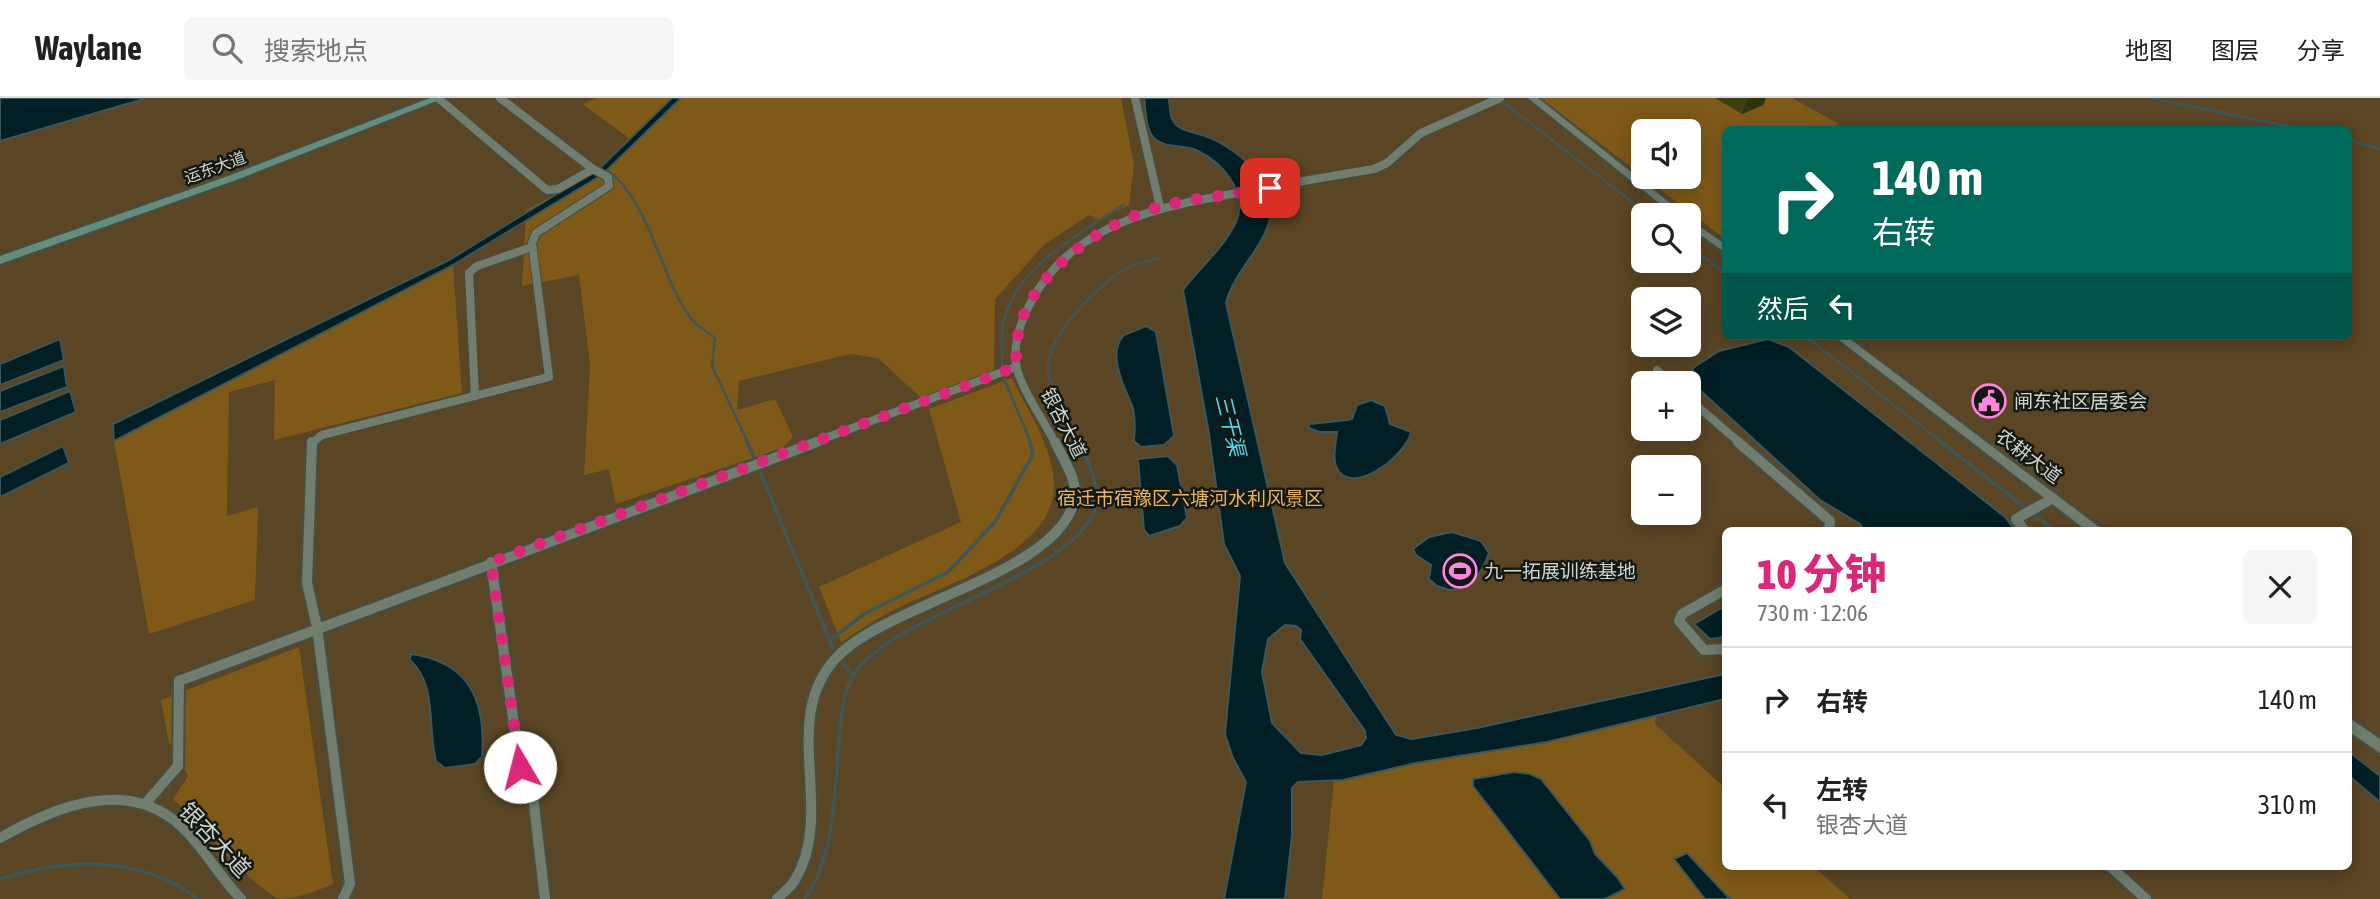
<!DOCTYPE html>
<html lang="zh">
<head>
<meta charset="utf-8">
<style>
  :root { --surface:#fff; --page:#f6f6f6; --text:#202124; --muted:#757577; --line:#e0e0e0; --accent:#db2777 }
  body { margin:0; font-family:"Asap Condensed","Noto Sans SC",sans-serif; background:var(--page); color:var(--text); height:100vh; display:flex; flex-direction:column; font-size:26px; white-space:nowrap }
  * { box-sizing:border-box; margin:0 }
  p { font-size:23px; color:var(--muted) }
  .icon { flex:none; width:38px; height:38px; fill:none; stroke:currentColor; stroke-width:2; stroke-linecap:round; stroke-linejoin:round }
  .map { position:relative; flex:1; overflow:hidden }
  .drawer { position:absolute; left:1722px; top:429px; width:630px; height:343px; display:flex; flex-direction:column; background:var(--surface); border-radius:10px; box-shadow:0 4px 18px #0003 }
  .drawer>* { flex:none }
  .banner { position:absolute; left:1722px; top:28px; width:630px; height:214px; border-radius:10px; box-shadow:0 4px 18px #0003; background:#00695c; color:#fff; overflow:hidden }
  .fabs { position:absolute; left:1631px; top:21px; display:grid; gap:14px }
  .fabs a { display:grid; place-items:center; width:70px; height:70px; border-radius:10px; background:var(--surface); box-shadow:0 4px 18px #0003; font-size:35px }
  .pin { position:absolute; display:grid; place-items:center; width:60px; height:60px; color:#fff; margin:-30px; border-radius:14px; box-shadow:0 4px 10px #0006 }
  .me { position:absolute; width:77px; margin:-38px; rotate:352deg; stroke-linejoin:round; filter:drop-shadow(0 0 5px #0008) }
  .turn { display:flex; align-items:center; gap:24px; height:147px; padding:0 35px; font-size:32px }
  .turn .icon { width:91px; height:91px; stroke-width:2.5 }
  .turn b { display:block; font-size:49px; line-height:60px }
  .then { display:flex; align-items:center; height:66px; padding:0 35px; background:#0003; gap:14px; font-size:26px }
  .round { display:grid; place-items:center; flex:none; width:74px; height:74px; border-radius:10px; background:var(--page) }
  .summary { display:flex; align-items:center; justify-content:space-between; height:119px; padding:0 35px }
  h1 { font-size:42px; font-weight:800; line-height:52px; color:var(--accent) }
  ul { padding:0; list-style:none }
  li { display:flex; align-items:center; gap:21px; height:105px; padding:0 35px; border-top:2px solid var(--line) }
  li div { flex:1 }
  li b { display:block; font-size:26px }
  li em { font-style:normal }
  header { display:flex; align-items:center; gap:42px; box-sizing:border-box; height:98px; padding:0 35px; background:var(--surface); border-bottom:2px solid var(--line) }
  header strong { font-size:33px }
  nav { display:flex; gap:38px; margin-inline-start:auto; font-size:24px }
  .search { width:490px; height:63px; background:var(--page); display:flex; align-items:center; gap:18px; box-sizing:border-box; padding:0 24px; border-radius:10px; color:var(--muted); font-size:26px }
  .map>svg:first-child { display:block }
  .green { fill:#5a4524; fill-rule:evenodd }
  .forest { fill:#7e5918 }
  .water { fill:#011f24; stroke:#3f5657; stroke-width:2; fill-rule:evenodd }
  .lines { fill:none; stroke-linecap:round; stroke-linejoin:round }
  .stream-far1 { stroke:#3f5657; stroke-width:2.5 }
  .stream { stroke:#3f5657; stroke-width:3.5 }
  .minor-far1-casing { stroke:#454f44; stroke-width:10 }
  .minor-casing { stroke:#454f44; stroke-width:14 }
  .tertiary-casing { stroke:#454f44; stroke-width:4 }
  .secondary-casing { stroke:#454f44; stroke-width:4 }
  .minor-far1 { stroke:#707d6f; stroke-width:8 }
  .minor { stroke:#707d6f; stroke-width:10 }
  .tertiary { fill:#707d6f; fill-rule:evenodd }
  .secondary { fill:#658d7d; fill-rule:evenodd }
  .wall { fill:#3e3f10 }
  .shaded-wall { fill:#32330d }
  .route { stroke:#db2777; stroke-width:12; stroke-dasharray:0 21.6 }
  .labels { text-anchor:middle; dominant-baseline:central; stroke-width:5; stroke-linejoin:round; paint-order:stroke }
  .far-street-label { font-size:16px; fill:#cfd6ce; stroke:#131813 }
  .poi-label { font-size:19px; fill:#cfd6ce; stroke:#131813; text-anchor:start }
  .street-label { font-size:19px; fill:#cfd6ce; stroke:#131813 }
  .park-label { font-size:19px; fill:#ebb55e; stroke:#131813 }
  .water-label { font-size:21px; font-style:italic; fill:#4bd9ef; stroke:#131813 }
  .near-street-label { font-size:23px; fill:#cfd6ce; stroke:#131813 }
</style>
</head>
<body>
<header>
<strong>Waylane</strong>
<div class="search"><svg class="icon" aria-label="search" viewBox="0 0 24 24"><circle cx="10" cy="10" r="6"/><path d="M15 15l6 6"/></svg>搜索地点</div>
<nav><a>地图</a><a>图层</a><a>分享</a></nav>
</header>
<div class="map">
<svg width="2380" height="801" viewBox="0 0 2380 801">
  <rect width="100%" height="100%" fill="#273226"/>
  <path class="green" d="M0 0H2380V801H0ZM1726 32H2348V238H1726ZM1643 33H1689V79H1643ZM1643 117H1689V163H1643ZM1643 201H1689V247H1643ZM1643 285H1689V331H1643ZM1643 369H1689V415H1643ZM1726 432H2348V768H1726Z"/>
  <path class="forest" d="M597 0H1121L1134 67 1129 107 1099 122 1089 117 1045 146 995 201 994 273 988 277 923 302 878 260 850 256 739 283 737 312 775 301 793 339 783 350 616 406 609 371 584 377 590 267 579 177 522 188 526 112 598 72 629 40 582 6Z
    M1540 0H1792L1839 26 1828 31 1726 32 1725 141 1644 79H1689V33H1643V78Z
    M453 167 462 295 274 342 275 282 229 294 227 418 258 409 255 502 149 536 114 343Z
    M1012 280C1027 311 1052 348 1054 384 1058 454 944 486 896 511 877 520 859 533 841 544L819 489 961 424 929 311Z
    M299 549 333 786C318 792 298 801 281 801 262 799 191 718 173 701L188 678 169 644 161 602Z
    M1656 616 1655 626 1725 690 1726 768H1813L1850 801H1322L1334 681 1505 648 1547 644Z"/>
  <path class="water" d="M0 0H147L0 43Z
    M672 0H681L603 76 453 167 114 343 113 326 449 162 601 69Z
    M1144 0H1169C1170 10 1169 23 1179 29 1186 34 1197 35 1205 38 1224 44 1248 62 1260 79 1295 129 1236 162 1226 205L1285 465 1396 637 1412 641 1477 630 1725 576V601L1547 644 1416 665 1343 682 1298 684 1292 690V737L1285 801H1224L1246 684 1233 660 1225 636 1240 478 1224 446 1209 336 1183 192C1199 170 1224 150 1236 124 1249 94 1222 64 1196 52 1183 47 1165 50 1155 41 1145 32 1146 12 1144 0ZM1285 527 1296 528 1301 532 1300 541 1365 633 1366 640 1361 647 1322 657 1301 655 1272 625 1262 574 1268 541Z
    M1146 228 1156 234 1174 338 1164 347 1141 349 1134 343C1135 332 1136 315 1131 305 1123 287 1107 254 1124 237Z
    M60 241 64 262 0 287V266Z
    M1768 241 1789 249 2005 419 2015 432H1864L1860 426 1820 402 1692 285 1693 270 1719 253Z
    M64 268 67 289 0 314V293Z
    M70 293 76 314 0 346V322Z
    M1371 302 1385 308 1390 326 1411 334C1406 359 1349 401 1336 368 1332 358 1336 345 1337 334H1319L1309 330V326L1348 322 1352 321 1357 307Z
    M63 348 69 365 0 399V379Z
    M1168 358 1177 367 1187 420 1180 428 1149 438 1144 432 1138 361Z
    M1452 434 1481 443 1489 455C1481 476 1474 490 1449 492L1437 488 1429 481 1431 467 1416 457 1413 451 1429 439Z
    M1725 508V539L1710 541 1694 526Z
    M411 556C470 564 486 603 482 659L475 666 445 670 436 663C427 630 438 587 410 562Z
    M2348 653 2380 678V704L2349 678Z
    M1514 674 1530 676 1541 681 1590 743 1595 756 1617 779 1625 791 1605 801H1560L1473 688V681Z
    M1687 755 1730 801H1705L1674 761Z"/>
  <g class="lines">
    <path class="stream-far1" d="M2151 0 2306 32
      M1499 1 1649 117
      M2348 42 2380 51
      M607 72C650 102 660 179 690 219 695 227 707 234 715 240L712 268 748 345
      M1689 148 1726 176
      M1805 238 1943 345
      M1002 269C1002 251 1000 232 1006 215 1023 165 1082 135 1123 107
      M1004 281 1031 345
      M1080 345C1069 323 1050 297 1048 271 1047 238 1097 188 1124 172 1135 165 1148 163 1160 160"/>
    <path class="stream" d="M747 344 754 359
      M1941 344 2054 432
      M759 371 833 550
      M829 543 864 516 948 474 995 424 1033 356 1030 344
      M844 566 853 577
      M0 781C66 760 141 757 198 801
      M805 801C836 755 834 695 839 642 841 622 842 598 852 580 857 570 868 560 877 553 927 511 1077 470 1095 410 1101 391 1087 360 1079 344"/>
    <defs>
      <path id="minor-far1" d="M438 0 547 92 558 91 593 71 500 0
        M1135 0 1160 109
        M1657 272 1671 285
        M475 298 469 175 477 168 532 149
        M1689 301 1740 345
        M312 345 322 337 549 279 532 145 536 135 609 88 608 79 593 71
        M812 345 1016 269
        M1055 345C1045 324 1018 287 1016 265 1013 244 1022 221 1031 204 1073 122 1168 107 1249 93 1290 85 1332 78 1374 71L1387 65 1421 35 1500 0"/>
      <path id="minor" d="M312 344 307 485 317 529 350 786 343 801
        M1738 344 1830 423 1829 432
        M2024 432 2016 421 2053 400
        M491 464 520 669 532 690 545 801
        M1726 491 1682 516 1679 523 1704 552 1726 551
        M145 706 178 668 179 583 817 344
        M0 740C56 708 129 678 183 730 205 752 220 779 241 801
        M2110 768 2146 801
        M777 801C783 795 791 789 795 782 837 712 777 620 838 558 891 504 1065 474 1075 398 1077 381 1062 359 1055 344"/>
      <path id="tertiary" d="M1528 0H1538L1685 117H1674Z
        M1689 121 1726 147V155L1689 129Z
        M1834 238H1846L2099 429 2101 432H2086Z
        M2348 619 2380 641V655L2348 633Z"/>
      <path id="secondary" d="M430 0H444L239 81 0 166V158L231 77Z"/>
    </defs>
    <use href="#minor-far1" class="minor-far1-casing"/>
    <use href="#minor" class="minor-casing"/>
    <use href="#tertiary" class="tertiary-casing"/>
    <use href="#secondary" class="secondary-casing"/>
    <use href="#minor-far1" class="minor-far1"/>
    <use href="#minor" class="minor"/>
    <use href="#tertiary" class="tertiary"/>
    <use href="#secondary" class="secondary"/>
  </g>
  <path class="wall" d="M1715 0H1766L1763 7 1742 16Z"/>
  <path class="shaded-wall" d="M1748 0H1766L1763 7 1742 16Z"/>
  <g class="lines">
    <path class="route" d="M520 669 491 464 1016 269C1016 249 1017 230 1026 212 1048 163 1109 123 1159 109 1195 99 1234 97 1270 90"/>
  </g>
  <defs>
    <symbol id="civic-ring" viewBox="-11 -11 22 22"><circle r="9.5" fill="#131813" stroke="#ff85df" stroke-width="1.5"/><path d="M-.6-6.5H3V-4.5H.6V-3L4-1V1h2V6H-6V1h2V-1L-.6-3ZM-1.2 2.5V6h2.4V2.5Z" fill="#ff85df"/></symbol>
    <symbol id="stadium-ring" viewBox="-11 -11 22 22"><circle r="9.5" fill="#131813" stroke="#ff85df" stroke-width="1.5"/><path d="M0-5a6.5 5 0 1 0 0 10a6.5 5 0 1 0 0-10ZM-3.5-1.8h7v3.6h-7Z" fill="#ff85df"/></symbol>
  </defs>
  <g fill-rule="evenodd">
    <use href="#civic-ring" x="1970" y="284" width="38" height="38"/>
    <use href="#stadium-ring" x="1441" y="454" width="38" height="38"/>
  </g>
  <g class="labels">
    <g class="far-street-label">
      <text transform="translate(215 69) rotate(-20)">运东大道</text>
    </g>
    <g class="poi-label">
      <text x="2014" y="303">闸东社区居委会</text>
      <text x="1484" y="473">九一拓展训练基地</text>
    </g>
    <g class="street-label">
      <text transform="translate(1064 325) rotate(63)">银杏大道</text>
      <text transform="translate(2029 358) rotate(37)">农耕大道</text>
    </g>
    <g class="park-label">
      <text x="1190" y="400">宿迁市宿豫区六塘河水利风景区</text>
    </g>
    <g class="water-label">
      <text transform="translate(1231 327) rotate(76)">三干渠</text>
    </g>
    <g class="near-street-label">
      <text transform="translate(215 742) rotate(47)">银杏大道</text>
    </g>
  </g>
</svg>
<div class="fabs">
<a><svg class="icon" aria-label="sound" viewBox="0 0 24 24"><path d="M4 9h4l5-4v14l-5-4H4zM17 9q2 3 0 6"/></svg></a>
<a><svg class="icon" aria-label="search" viewBox="0 0 24 24"><circle cx="10" cy="10" r="6"/><path d="M15 15l6 6"/></svg></a>
<a><svg class="icon" aria-label="layers" viewBox="0 0 24 24"><path d="M12 4l9 5-9 5-9-5zM3 14l9 5 9-5"/></svg></a>
<a>+</a>
<a>−</a>
</div>
<div class="pin" style="left:1270px;top:90px;background:#d93025"><svg class="icon" aria-label="arrive" viewBox="0 0 24 24"><path d="M6 21V4h12l-3 4 3 4H6"/></svg></div>
<svg class="me" style="left:520px;top:669px" viewBox="-20 -20 40 40"><circle r="19" fill="#fff"/><path d="M0-13L10 11 0 6-10 11z" fill="#db2777"/></svg>
<div class="banner">
<div class="turn"><svg class="icon" aria-label="right" viewBox="0 0 24 24"><path d="M7 20v-9h11M14 6l5 5-5 5"/></svg><div><b>140 m</b>右转</div></div>
<div class="then">然后<svg class="icon" aria-label="left" viewBox="0 0 24 24"><path d="M17 20v-9H6M10 6l-5 5 5 5"/></svg></div>
</div>
<section class="drawer">
<div class="summary"><div><h1>10 分钟</h1><p>730 m · 12:06</p></div><a class="round"><svg class="icon" aria-label="close" viewBox="0 0 24 24"><path d="M6 6l12 12M18 6L6 18"/></svg></a></div>
<ul>
<li><svg class="icon" aria-label="right" viewBox="0 0 24 24"><path d="M7 20v-9h11M14 6l5 5-5 5"/></svg><div><b>右转</b></div><em>140 m</em></li>
<li><svg class="icon" aria-label="left" viewBox="0 0 24 24"><path d="M17 20v-9H6M10 6l-5 5 5 5"/></svg><div><b>左转</b><p>银杏大道</p></div><em>310 m</em></li>
</ul>
</section>
</div>
</body>
</html>
